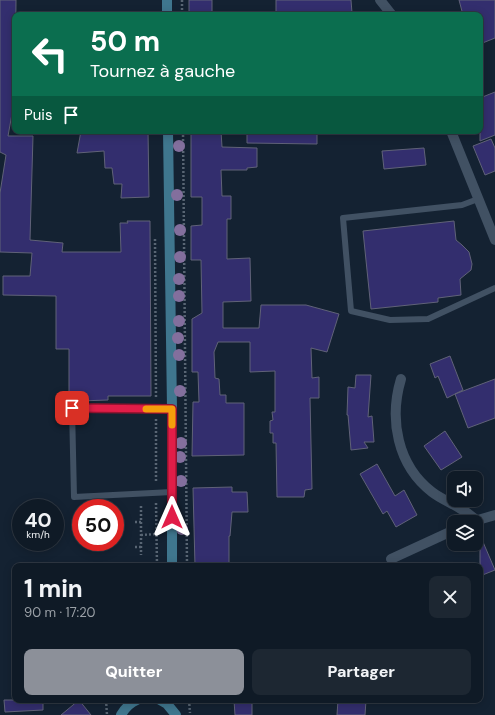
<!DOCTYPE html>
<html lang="fr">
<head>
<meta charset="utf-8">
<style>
  :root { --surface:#0f1a26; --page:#1d2732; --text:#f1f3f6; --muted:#9ba1a7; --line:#2f3843; --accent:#8c9099 }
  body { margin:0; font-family:"DM Sans",sans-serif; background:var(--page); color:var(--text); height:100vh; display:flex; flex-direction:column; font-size:15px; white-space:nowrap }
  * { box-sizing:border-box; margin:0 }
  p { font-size:13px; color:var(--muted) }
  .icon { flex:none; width:22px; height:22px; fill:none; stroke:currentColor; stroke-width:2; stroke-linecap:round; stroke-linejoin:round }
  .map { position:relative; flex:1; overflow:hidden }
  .drawer { position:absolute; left:12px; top:563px; width:471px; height:140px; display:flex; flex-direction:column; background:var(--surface); border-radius:8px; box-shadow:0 2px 10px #0003,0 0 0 1px var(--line) }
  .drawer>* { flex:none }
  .guide { position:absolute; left:12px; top:12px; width:471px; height:122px; border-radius:8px; box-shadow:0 2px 10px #0003,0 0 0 1px var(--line); background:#0b6e4f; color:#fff; overflow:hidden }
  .fabs { position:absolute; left:447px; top:471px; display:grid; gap:8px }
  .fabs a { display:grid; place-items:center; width:36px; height:36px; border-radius:8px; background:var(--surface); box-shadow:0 2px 10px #0003,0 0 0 1px var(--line); font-size:20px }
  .speed { position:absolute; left:12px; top:499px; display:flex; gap:8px; font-size:20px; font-weight:700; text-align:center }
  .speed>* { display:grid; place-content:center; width:52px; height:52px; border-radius:50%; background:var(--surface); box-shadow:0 2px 10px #0003,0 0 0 1px var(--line); line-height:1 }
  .speed small { font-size:10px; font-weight:400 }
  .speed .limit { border:6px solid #d22; background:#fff; color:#111 }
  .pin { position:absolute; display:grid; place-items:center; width:34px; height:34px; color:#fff; margin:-17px; border-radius:8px; box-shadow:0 2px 6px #0006 }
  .me { position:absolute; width:44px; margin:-22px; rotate:0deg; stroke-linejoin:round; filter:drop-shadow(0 0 3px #0008) }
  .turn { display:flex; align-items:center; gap:14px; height:84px; padding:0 12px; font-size:18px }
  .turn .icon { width:52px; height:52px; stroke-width:2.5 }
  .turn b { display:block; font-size:28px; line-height:34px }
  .then { display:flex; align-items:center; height:38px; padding:0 12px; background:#0003; gap:8px; font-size:15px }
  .round { display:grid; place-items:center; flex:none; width:42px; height:42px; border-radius:8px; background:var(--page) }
  .head { display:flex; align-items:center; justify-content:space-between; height:68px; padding:0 12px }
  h1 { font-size:24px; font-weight:800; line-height:30px }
  .button { display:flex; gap:8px; margin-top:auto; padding:8px 12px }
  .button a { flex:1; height:46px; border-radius:8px; background:var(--accent); color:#fff; font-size:16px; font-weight:800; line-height:46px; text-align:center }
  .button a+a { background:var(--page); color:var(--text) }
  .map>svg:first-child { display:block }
  .building { fill:#332e6e; stroke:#606278 }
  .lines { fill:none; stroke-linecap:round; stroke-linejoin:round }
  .path { stroke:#586573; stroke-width:2.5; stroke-dasharray:2 2; stroke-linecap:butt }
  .service { stroke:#415163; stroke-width:6 }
  .minor { stroke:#415163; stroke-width:10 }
  .secondary { stroke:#3f768e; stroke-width:10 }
  .tree { fill:#836f9d }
  .route-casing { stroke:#92132f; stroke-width:10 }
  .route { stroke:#e11d48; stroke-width:7 }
  .slow { stroke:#f59e0b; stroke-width:7 }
</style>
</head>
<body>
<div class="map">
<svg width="495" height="715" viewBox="0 0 495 715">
  <rect width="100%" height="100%" fill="#142232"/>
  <path class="building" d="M0 0H16L15 97 8 136H33L30 240 63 243 62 252H121L120 223H128L127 221H150L151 396H108V400L79 401V396L69 393V349H56V296L3 295V276H30L32 253 0 252V193L6 155 0 152Z
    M189 0H212V15H189Z
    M276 0H351L352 13 337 15H276Z
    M459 0H495V38L480 44V15H463Z
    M495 92V135L480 141V98Z
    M81 131H148L149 197 121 198 122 184H114L112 168H105L104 151 77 153Z
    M191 131H221L222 147 257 148V167L247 168V170H221L222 196H231V219H227V259L250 258 251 301 223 302V328H259L261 305H306L339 314 327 352 311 348 312 378 319 377V398H310L312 489 305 490 304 497H277L276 443H273V433H270V421L273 420 272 412H275V371L250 372V342H218L214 352 215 378 219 379 220 395H226V403H244V455L192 456 193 402H199L198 372H192V319L202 313 201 260H191V226L202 225V197H191Z
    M247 131H317V144L247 143Z
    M491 139 495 148V171L485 175 473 146Z
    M424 148 426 165 384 169 382 151Z
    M454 221 456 240 462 245 469 252 472 264 471 270 460 279 461 295 438 298V302L371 309 363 231Z
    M450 356 463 390 447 398 438 376 435 378 430 364Z
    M356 375H371L368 417 372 416 374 442H364L368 448 351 450 348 415H347L348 387 355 388Z
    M495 379V418L468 428 455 394Z
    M445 431 462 457 441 470 424 446Z
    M377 464 395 496 404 490 417 515 396 527 387 511 383 514 360 474Z
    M232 487V492H247L248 512H232L230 536H229V566H195L193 488Z
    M480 535 495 570 480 576Z
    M4 700H43V710L5 712Z
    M79 700 91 715H61Z
    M234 700H252V715H235Z
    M338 700H366L365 715H337Z"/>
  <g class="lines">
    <path class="path" d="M182 0V15
      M183 131 187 566
      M155 239 156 398
      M156 419V482
      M156 503 157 566
      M141 506V555
      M135 522H141
      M141 535 157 534
      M135 547H141
      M106 700 107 715
      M189 700 190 713"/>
    <path class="service" d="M478 199 462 205 343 218 351 311 390 320 428 319 495 288
      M172 409 72 408 74 497 172 492"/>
    <path class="minor" d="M380 0 392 15
      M451 131 495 240
      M401 379C389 419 397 465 432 492 441 499 452 503 461 509 467 512 471 516 476 520
      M471 522 495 515
      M391 559 454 530"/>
    <path class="secondary" d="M167 15V0
      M168 131 172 409V566
      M160 700 167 704 176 715
      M121 715C125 708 130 703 137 700"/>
  </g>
  <g class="tree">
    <circle cx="179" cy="146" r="6"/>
    <circle cx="177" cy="195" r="6"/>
    <circle cx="180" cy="230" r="6"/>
    <circle cx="180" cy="257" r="6"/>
    <circle cx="179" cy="279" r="6"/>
    <circle cx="179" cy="296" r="6"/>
    <circle cx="179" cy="321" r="6"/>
    <circle cx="178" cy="338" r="6"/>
    <circle cx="179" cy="355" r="6"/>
    <circle cx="180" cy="391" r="6"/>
    <circle cx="181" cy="443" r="6"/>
    <circle cx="180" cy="457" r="6"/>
    <circle cx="181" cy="481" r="6"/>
    <circle cx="182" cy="529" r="6"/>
  </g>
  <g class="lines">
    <defs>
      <path id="route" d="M72 408 172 409V517"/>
    </defs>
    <use href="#route" class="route-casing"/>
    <use href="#route" class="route"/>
    <path class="slow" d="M146 409H172V425"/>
  </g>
</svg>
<div class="fabs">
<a><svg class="icon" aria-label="sound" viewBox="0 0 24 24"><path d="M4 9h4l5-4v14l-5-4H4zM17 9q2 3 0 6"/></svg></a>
<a><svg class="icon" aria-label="layers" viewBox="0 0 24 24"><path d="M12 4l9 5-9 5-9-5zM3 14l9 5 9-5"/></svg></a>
</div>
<div class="speed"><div>40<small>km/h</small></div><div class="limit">50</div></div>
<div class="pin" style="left:72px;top:408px;background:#d93025"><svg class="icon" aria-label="arrive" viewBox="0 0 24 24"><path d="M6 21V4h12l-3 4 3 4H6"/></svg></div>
<svg class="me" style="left:172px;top:517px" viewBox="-20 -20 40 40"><path d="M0-17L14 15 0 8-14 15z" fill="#e11d48" stroke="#fff" stroke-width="4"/></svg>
<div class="guide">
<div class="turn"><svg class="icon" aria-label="left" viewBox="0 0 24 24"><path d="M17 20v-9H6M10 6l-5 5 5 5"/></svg><div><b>50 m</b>Tournez à gauche</div></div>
<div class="then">Puis<svg class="icon" aria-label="arrive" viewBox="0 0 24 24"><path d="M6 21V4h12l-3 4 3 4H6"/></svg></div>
</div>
<section class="drawer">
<div class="head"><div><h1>1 min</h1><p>90 m · 17:20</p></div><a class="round"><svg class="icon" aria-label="close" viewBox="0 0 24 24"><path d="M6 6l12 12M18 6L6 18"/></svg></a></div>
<div class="button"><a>Quitter</a><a>Partager</a></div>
</section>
</div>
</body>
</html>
